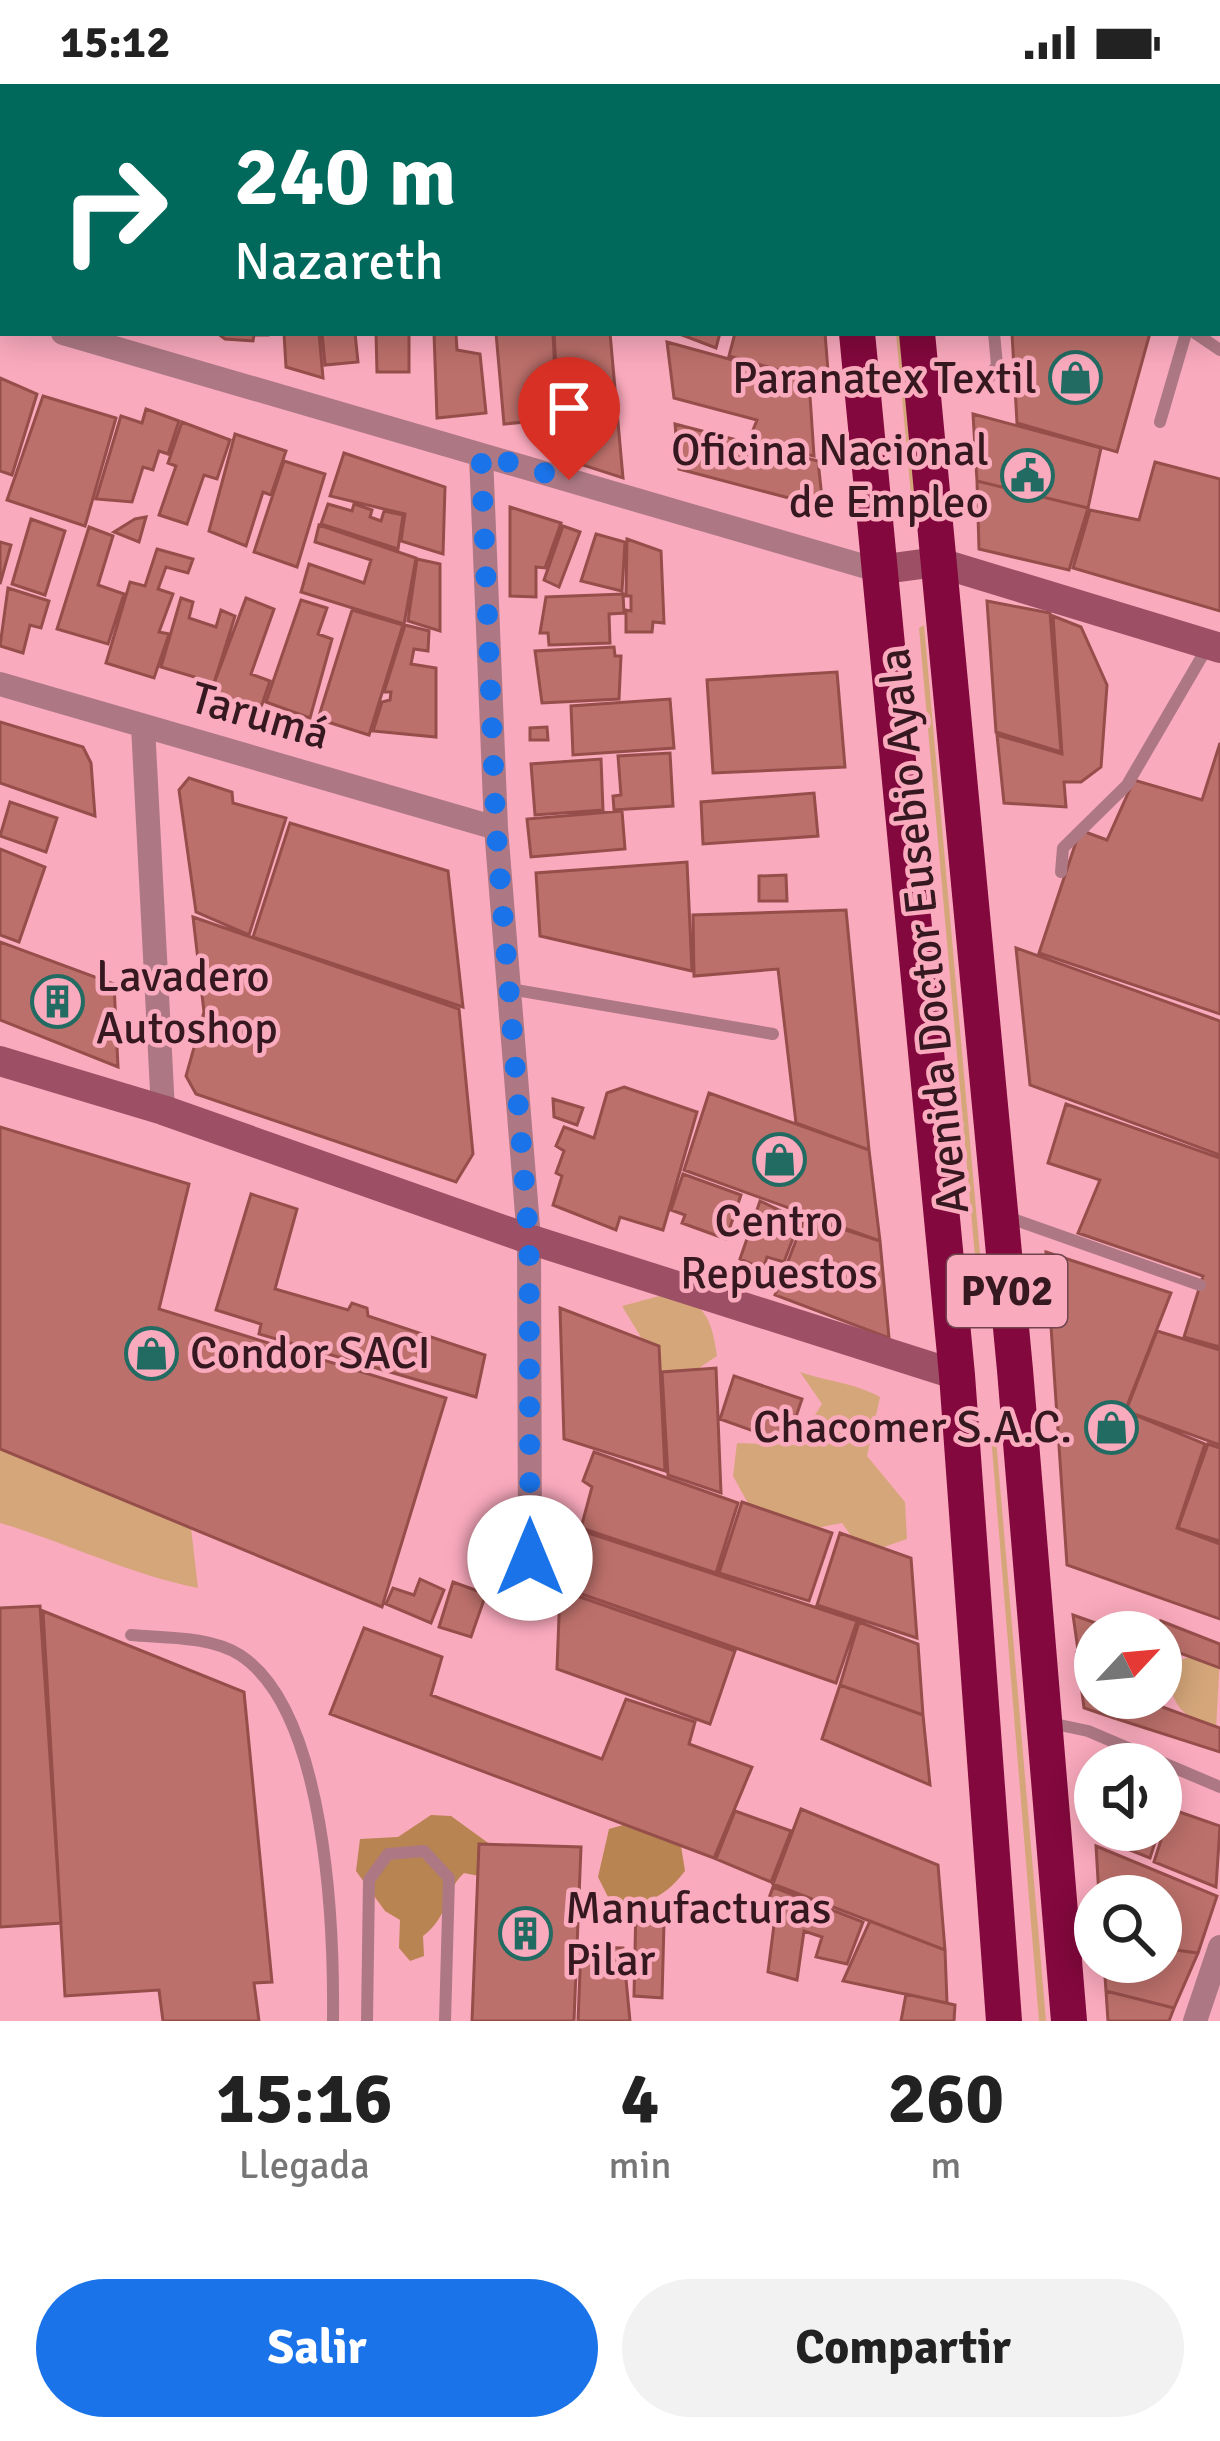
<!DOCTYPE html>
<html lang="es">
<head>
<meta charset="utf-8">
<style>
  :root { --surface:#fff; --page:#f2f2f2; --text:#222; --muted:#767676; --accent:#1a73e8 }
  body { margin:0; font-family:Signika,sans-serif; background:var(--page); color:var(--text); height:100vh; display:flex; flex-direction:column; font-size:45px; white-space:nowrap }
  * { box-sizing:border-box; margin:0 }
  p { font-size:39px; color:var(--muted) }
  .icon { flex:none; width:66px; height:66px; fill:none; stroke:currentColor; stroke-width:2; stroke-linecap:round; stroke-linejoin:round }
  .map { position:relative; height:1937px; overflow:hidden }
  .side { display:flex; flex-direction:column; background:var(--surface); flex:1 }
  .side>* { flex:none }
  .guide { position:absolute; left:0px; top:0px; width:1221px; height:252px; box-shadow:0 6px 30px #0003; background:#00695c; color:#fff; overflow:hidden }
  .needle { width:78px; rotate:64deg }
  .buttons { position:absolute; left:1074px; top:1527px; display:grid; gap:24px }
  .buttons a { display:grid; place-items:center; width:108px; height:108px; border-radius:50%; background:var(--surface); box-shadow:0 6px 30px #0003; font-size:60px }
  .pin { position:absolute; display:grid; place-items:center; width:102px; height:102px; color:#fff; margin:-123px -51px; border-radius:50% 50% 50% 0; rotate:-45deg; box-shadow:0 0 12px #0007 }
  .pin .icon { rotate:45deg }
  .me { position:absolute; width:132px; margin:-66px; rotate:0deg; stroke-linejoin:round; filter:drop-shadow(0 0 9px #0008) }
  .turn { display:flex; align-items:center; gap:42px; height:252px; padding:0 36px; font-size:54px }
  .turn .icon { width:156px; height:156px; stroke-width:2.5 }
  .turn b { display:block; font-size:84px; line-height:102px }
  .eta { display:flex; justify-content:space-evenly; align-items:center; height:204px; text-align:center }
  .eta b { font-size:72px; font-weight:800; line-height:84px }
  .button { display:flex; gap:24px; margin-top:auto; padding:24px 36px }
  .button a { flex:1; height:138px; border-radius:72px; background:var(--accent); color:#fff; font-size:48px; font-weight:800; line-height:138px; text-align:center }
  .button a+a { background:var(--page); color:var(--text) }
  .status { display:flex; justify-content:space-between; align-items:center; height:84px; padding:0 60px; background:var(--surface); direction:ltr }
  .status svg { height:33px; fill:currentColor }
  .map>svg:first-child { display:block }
  .green { fill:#d5a67a }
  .forest { fill:#b88451 }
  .building { fill:#bc706b; stroke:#964e4b; stroke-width:3 }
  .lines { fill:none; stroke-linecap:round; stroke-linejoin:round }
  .lane { stroke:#ad7884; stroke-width:12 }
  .street { stroke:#ad7884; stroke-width:24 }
  .secondary { stroke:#9d5065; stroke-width:30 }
  .highway { stroke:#83083d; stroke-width:36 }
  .route { stroke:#1a73e8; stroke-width:21; stroke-dasharray:0 37.8 }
  .labels { text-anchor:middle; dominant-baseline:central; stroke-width:9; stroke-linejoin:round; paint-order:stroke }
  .shield { fill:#faaabd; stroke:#71444f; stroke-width:3 }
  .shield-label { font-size:42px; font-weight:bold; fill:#361820 }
  .poi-label { font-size:45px; fill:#361820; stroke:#faaabd; text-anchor:end }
  .street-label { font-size:45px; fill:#361820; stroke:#faaabd }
</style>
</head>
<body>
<div class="status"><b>15:12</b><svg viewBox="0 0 49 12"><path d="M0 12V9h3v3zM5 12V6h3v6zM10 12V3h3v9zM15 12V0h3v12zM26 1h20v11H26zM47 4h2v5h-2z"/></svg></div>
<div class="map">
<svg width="1220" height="1937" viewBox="0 0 1220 1937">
  <rect width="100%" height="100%" fill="#faaabd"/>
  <path class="green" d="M947 0H1220V66L1218 3Z
    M896 249H903L918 441 914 444Z
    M924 541 984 1215 979 1218 919 544Z
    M667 1210C705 1216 712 1236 717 1272L696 1286 662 1288 622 1222Z
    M800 1288C829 1298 852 1298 880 1313L867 1372 905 1418 907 1455 881 1464 859 1463 842 1439 816 1444 749 1421 733 1392 737 1359 796 1361 822 1320Z
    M991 1352 996 1355 1046 1937H1039Z
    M0 1356 124 1394 191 1444 198 1504C128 1490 68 1459 0 1439Z
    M1205 1568 1220 1569 1216 1646C1180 1632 1169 1619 1168 1580Z
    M1095 1683V1727L1080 1723 1075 1705Z"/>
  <path class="forest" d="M431 1731 451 1732 491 1761 484 1793 464 1789C444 1807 450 1832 423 1852L424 1872 410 1877 399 1864 400 1836 385 1827 356 1787 360 1755 398 1753Z
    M659 1731 681 1762 685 1787C665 1813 645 1823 612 1821L598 1793 609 1745Z"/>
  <path class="building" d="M100 0H179L181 3H97Z
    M617 0H754L617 3Z
    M2 55H3V159L0 158Z
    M1218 59H1220V211L1218 210Z
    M217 249H268V251H254L253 257 225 255Z
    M284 249H319L323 294 286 283Z
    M322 249H355L358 278 325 281Z
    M376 249H409V288H377Z
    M434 249H476L456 250 457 266 480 270 486 329 437 334Z
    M496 249H553L557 335 504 340Z
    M554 249H610L623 394 561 374Z
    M677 249H720L716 264Z
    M735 249H825L829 300 729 272Z
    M1012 249H1150L1117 368 1017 339Z
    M667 258 809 297 814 372 749 356 757 336 674 314Z
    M0 294 37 310 12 391 0 387Z
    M43 312 116 334 85 442 7 416Z
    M146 325 179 337 168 370 159 367 153 386 143 383 132 418 96 415 121 332 142 339Z
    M973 330 1101 364 1088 424 977 397Z
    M182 338 230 356 217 395 204 391 187 440 159 431 176 382 168 379Z
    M675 340 818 377 823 423 679 385Z
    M235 350 286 367 271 411 263 408 246 462 209 447Z
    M344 369 445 403 443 470 401 457 405 430 330 412Z
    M284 377 325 390 297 483 254 468Z
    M1155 378 1220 395V527L1073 484 1090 426 1139 436Z
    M977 397 1088 424 1069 486 979 465Z
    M328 420 352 427 354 420 372 426 370 433 381 437 384 427 403 431 398 465 321 440Z
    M510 423 561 439 545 484 536 483V513L510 512Z
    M146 433 139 458 114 448 135 435Z
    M31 435 65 447 45 511 12 500Z
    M319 441 416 474 404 540 301 508 309 480 364 499 371 476 315 458Z
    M563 442 580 448 559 503 544 496Z
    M89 443 113 452 98 501 124 510 108 560 57 545Z
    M596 450 625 458 622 507 581 497Z
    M627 455 661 467 664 539 653 538 652 548H626V526L631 527V512H626Z
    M0 458 11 461 0 500Z
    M157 465 193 475 188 489 166 483 158 505 173 510 159 548 169 550 154 594 106 579 130 498 145 502Z
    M417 475 440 480V547L408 537Z
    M8 504 49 517 41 544 30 541 23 569 0 562Z
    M623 510 624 529 609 530 610 559 549 561 548 549H540L546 513Z
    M181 514 193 518 189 534 216 543 221 526 235 532 214 599 161 583Z
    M246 514 274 525 251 590 270 597 259 629 209 613Z
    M301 516 327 524 318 550 332 555 310 634 266 618Z
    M987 517 1050 529 1061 668 996 648Z
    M352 526 403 541 369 651 318 635Z
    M1053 532 1081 543 1107 601 1101 683 1081 698H1064L1066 723 1004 719 997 651 1062 670Z
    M405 541 429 547 428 567 414 565 411 580 436 584V653L373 647 382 618 390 616 391 608H384Z
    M614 563 615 572H621L619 615 542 619 535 567Z
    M837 588 845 683 713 689 707 596Z
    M670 615 674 664 573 671 571 622Z
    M0 638 83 663 91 679 95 732 0 699Z
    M547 643 548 656H530V644Z
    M1220 659V930L1039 869 1080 746 1107 756 1134 696 1202 716Z
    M670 669 673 722 614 726 613 712 621 711 618 672Z
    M601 675 603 726 535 731 531 680Z
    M189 694 232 708 233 719 286 734 249 851 196 828 179 706Z
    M814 709 818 752 703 760 701 718Z
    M10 718 57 734 46 768 0 752Z
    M622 727 625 765 531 773 527 735Z
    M290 739 448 787 463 923 253 853Z
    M0 765 45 783 19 858 0 851Z
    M687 778 692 887 540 852 536 789Z
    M786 791 787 817H759V792Z
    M846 826 869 1066 796 1039 778 885 694 892 693 831Z
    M193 833 459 925 473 1070 456 1098 196 1010 186 992 204 928Z
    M0 858 114 900 118 983 0 936Z
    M1016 864 1220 937V1071L1030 1001Z
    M624 1003 697 1028 663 1146 620 1133 616 1146 553 1121 562 1092 556 1089 564 1067 556 1062 564 1043 594 1054 607 1009Z
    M709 1009 869 1066 880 1157 684 1086Z
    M553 1015 583 1024 577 1041 554 1033Z
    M1066 1020 1220 1074V1263L1184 1253 1203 1192 1078 1149 1100 1096 1048 1079Z
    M0 1043 189 1100 159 1225 446 1314 382 1523 0 1365Z
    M683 1090 741 1111 726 1155 682 1139 685 1131 671 1126Z
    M251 1110 297 1125 275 1205 348 1226 352 1219 367 1224 368 1232 485 1271 476 1313 259 1250 261 1240 216 1226Z
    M760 1117 800 1136 784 1178 767 1173 763 1185 740 1175Z
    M805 1133 880 1157 889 1254 775 1211Z
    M1046 1168 1171 1209 1125 1327 1205 1360 1177 1444 1220 1460V1535L1067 1481Z
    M560 1224 659 1262 665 1387 564 1355Z
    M1157 1247 1220 1266V1361L1126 1327Z
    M716 1284 721 1409 668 1391 662 1288Z
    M734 1292 802 1315 787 1359 720 1335Z
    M1208 1360 1220 1364V1457L1178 1444Z
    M594 1368 738 1419 716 1489 581 1444 592 1403 583 1397Z
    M742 1418 832 1449 809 1517 719 1489Z
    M573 1444 857 1537 836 1599 553 1500Z
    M840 1449 911 1474 917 1554 817 1521Z
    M420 1495 444 1506 431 1539 386 1520 393 1504 414 1511Z
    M453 1498 486 1510 471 1553 439 1543Z
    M560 1506 735 1567 710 1640 557 1585Z
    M40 1522 61 1839 0 1843V1524Z
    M43 1527 244 1608 272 1898 254 1899 259 1937H163L159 1906 65 1912Z
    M1073 1531 1121 1548H1095V1572L1078 1566Z
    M1161 1537 1220 1560V1584L1161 1562Z
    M859 1538 918 1560 923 1631 840 1601Z
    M364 1544 442 1573 431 1611 602 1675 626 1615 695 1638 689 1660 752 1683 714 1774 330 1630Z
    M1077 1569 1095 1575V1614H1120L1114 1634 1084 1624Z
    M840 1601 923 1631 930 1701 822 1655Z
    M1123 1614H1138L1220 1644V1668L1117 1635Z
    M801 1725 938 1781 945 1866 773 1800Z
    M1171 1725 1220 1742 1216 1803 1154 1778Z
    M735 1727 791 1747 771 1798 716 1775Z
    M1097 1746H1159L1150 1774 1097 1753Z
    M479 1760 581 1763 574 1937H472Z
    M1096 1762 1217 1812 1198 1869 1161 1864V1812H1099Z
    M773 1803 863 1838 847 1880 816 1873 822 1853 804 1847 797 1896 768 1888 775 1833 764 1828Z
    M636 1822 654 1823 653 1837 664 1839 662 1914 634 1912Z
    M870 1837 945 1866 947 1919 843 1897Z
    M581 1863 623 1864 630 1937H578Z
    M1161 1864 1198 1869 1174 1924 1106 1907 1104 1878H1161Z
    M1106 1907 1174 1924 1169 1937H1108Z
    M906 1910 955 1921 954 1937H901Z"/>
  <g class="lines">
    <path class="lane" d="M345 0 357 3
      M1195 249 1220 266
      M928 297H987L997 281 994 249
      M1160 338 1186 249
      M1061 788 1063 764 1127 701 1208 562
      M510 905 773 950
      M1007 1133 1200 1201
      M131 1551C165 1554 210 1552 240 1571 327 1628 334 1843 333 1937
      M1050 1639 1088 1647 1220 1703
      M367 1937 369 1796 388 1770 424 1767 449 1794 445 1937"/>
    <path class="street" d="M0 231 3 232
      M63 249 877 486
      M481 371 496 744 529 1155 530 1474
      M0 600 496 744
      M143 642 163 1026
      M1195 1937 1220 1863"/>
    <path class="secondary" d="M877 486 937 478 1220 564
      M0 977 163 1026 529 1155 957 1291"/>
    <path class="highway" d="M836 0 837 3
      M896 0V3
      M857 249 957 1291 1004 1937
      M917 249 1015 1286 1069 1937"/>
  </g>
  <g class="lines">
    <path class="route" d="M530 1474 529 1155 496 744 481 370 569 396"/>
  </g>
  <defs>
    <symbol id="shop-ring" viewBox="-11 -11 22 22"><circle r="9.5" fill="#faaabd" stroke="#226b62" stroke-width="1.5"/><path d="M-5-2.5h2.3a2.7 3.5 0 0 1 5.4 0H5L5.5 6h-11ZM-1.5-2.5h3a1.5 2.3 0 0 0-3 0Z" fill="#226b62"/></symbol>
    <symbol id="civic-ring" viewBox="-11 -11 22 22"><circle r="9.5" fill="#faaabd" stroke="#226b62" stroke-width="1.5"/><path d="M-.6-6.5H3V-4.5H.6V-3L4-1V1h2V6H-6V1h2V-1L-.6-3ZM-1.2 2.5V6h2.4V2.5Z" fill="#226b62"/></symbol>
    <symbol id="building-ring" viewBox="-11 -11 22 22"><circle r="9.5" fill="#faaabd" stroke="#226b62" stroke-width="1.5"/><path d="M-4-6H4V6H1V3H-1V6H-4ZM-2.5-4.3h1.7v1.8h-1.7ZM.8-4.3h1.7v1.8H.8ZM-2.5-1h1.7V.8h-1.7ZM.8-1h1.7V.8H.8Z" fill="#226b62"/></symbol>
  </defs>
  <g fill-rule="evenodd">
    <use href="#shop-ring" x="1046" y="264" width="59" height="59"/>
    <use href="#civic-ring" x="998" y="362" width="59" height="59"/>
    <use href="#building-ring" x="28" y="888" width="59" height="59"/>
    <use href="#shop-ring" x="750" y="1046" width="59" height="59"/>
    <use href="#shop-ring" x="122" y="1240" width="59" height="59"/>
    <use href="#shop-ring" x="1082" y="1314" width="59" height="59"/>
    <use href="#building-ring" x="496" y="1820" width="59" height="59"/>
  </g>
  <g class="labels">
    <rect class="shield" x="947" y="1171" width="120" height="72" rx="9"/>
    <g class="shield-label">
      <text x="1007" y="1207">PY02</text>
    </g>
    <g class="poi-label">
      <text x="1037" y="294">Paranatex Textil</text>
      <text x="989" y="366">Oficina Nacional<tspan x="989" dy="52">de Empleo</tspan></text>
      <text x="96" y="892" text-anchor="start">Lavadero<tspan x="96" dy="52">Autoshop</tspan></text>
      <text x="779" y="1137" text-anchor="middle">Centro<tspan x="779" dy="52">Repuestos</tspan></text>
      <text x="190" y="1269" text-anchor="start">Condor SACI</text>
      <text x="1072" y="1343">Chacomer S.A.C.</text>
      <text x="565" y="1824" text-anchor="start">Manufacturas<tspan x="565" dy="52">Pilar</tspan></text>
    </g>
    <g class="street-label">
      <text transform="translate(260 632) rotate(16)">Tarumá</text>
      <text transform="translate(924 847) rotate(-96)">Avenida Doctor Eusebio Ayala</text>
    </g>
  </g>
</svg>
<div class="buttons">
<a><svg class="needle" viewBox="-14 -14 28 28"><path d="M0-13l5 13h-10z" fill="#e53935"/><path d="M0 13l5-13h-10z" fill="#767676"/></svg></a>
<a><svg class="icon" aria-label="sound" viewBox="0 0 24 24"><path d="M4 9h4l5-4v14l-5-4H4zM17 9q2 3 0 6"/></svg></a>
<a><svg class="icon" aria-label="search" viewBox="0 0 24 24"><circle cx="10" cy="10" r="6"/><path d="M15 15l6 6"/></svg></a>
</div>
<div class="pin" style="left:569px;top:396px;background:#d93025"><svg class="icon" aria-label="arrive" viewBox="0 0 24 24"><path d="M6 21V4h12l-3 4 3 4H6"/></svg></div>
<svg class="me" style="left:530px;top:1474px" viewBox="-20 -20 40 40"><circle r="19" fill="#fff"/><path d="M0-13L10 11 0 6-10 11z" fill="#1a73e8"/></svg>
<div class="guide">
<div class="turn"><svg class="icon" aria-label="right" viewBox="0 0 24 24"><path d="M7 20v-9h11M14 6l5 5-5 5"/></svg><div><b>240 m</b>Nazareth</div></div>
</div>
</div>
<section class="side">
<div class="eta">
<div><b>15:16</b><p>Llegada</p></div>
<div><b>4</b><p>min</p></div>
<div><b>260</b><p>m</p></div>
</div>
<div class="button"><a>Salir</a><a>Compartir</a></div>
</section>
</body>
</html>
